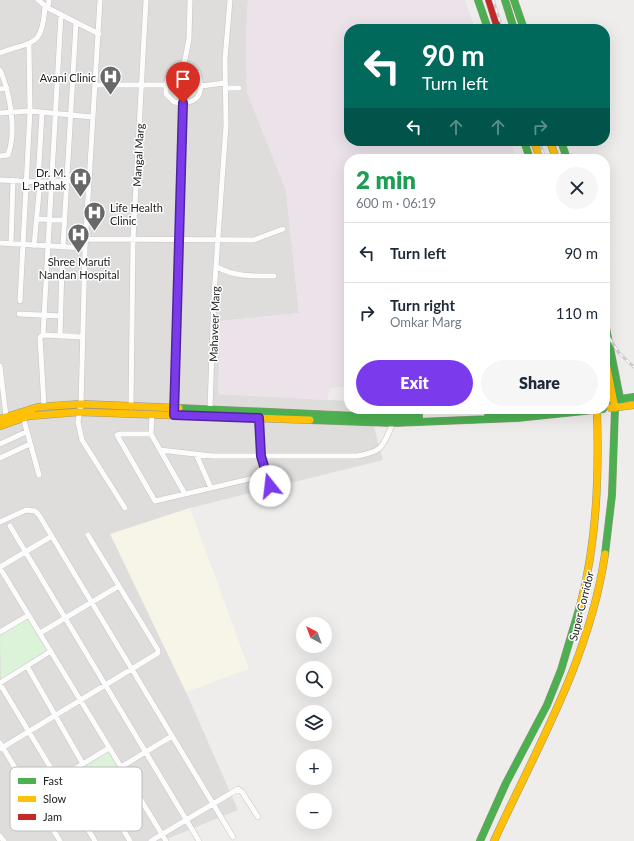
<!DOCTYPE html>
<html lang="en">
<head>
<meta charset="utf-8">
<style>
  :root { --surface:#fff; --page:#f6f6f7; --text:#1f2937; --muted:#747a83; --line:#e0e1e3; --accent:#7c3aed }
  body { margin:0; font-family:Lato,sans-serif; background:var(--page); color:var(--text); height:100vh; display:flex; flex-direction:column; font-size:15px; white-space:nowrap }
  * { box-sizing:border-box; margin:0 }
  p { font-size:13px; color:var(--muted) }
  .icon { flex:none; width:22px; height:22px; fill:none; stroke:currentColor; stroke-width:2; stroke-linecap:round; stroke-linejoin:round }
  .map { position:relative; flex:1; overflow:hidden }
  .panel { position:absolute; left:344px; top:154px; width:266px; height:260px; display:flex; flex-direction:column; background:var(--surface); border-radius:16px; box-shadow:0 4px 16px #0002 }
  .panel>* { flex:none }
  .hud { position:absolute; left:344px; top:24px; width:266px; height:122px; border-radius:16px; box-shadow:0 4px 16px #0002; background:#00695c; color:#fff; overflow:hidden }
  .needle { width:26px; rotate:319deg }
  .controls { position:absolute; left:296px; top:617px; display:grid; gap:8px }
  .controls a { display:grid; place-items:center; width:36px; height:36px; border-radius:50%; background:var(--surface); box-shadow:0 4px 16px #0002; font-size:20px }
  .pin { position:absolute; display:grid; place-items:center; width:34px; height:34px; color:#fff; margin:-41px -17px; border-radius:50% 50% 50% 0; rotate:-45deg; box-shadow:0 0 4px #0007 }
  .pin .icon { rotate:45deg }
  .me { position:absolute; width:44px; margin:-22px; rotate:344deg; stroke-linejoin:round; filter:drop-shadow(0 0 3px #0008) }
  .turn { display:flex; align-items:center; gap:14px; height:84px; padding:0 12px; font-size:18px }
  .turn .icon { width:52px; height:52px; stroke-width:2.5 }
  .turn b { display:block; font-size:28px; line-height:34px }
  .lanes { display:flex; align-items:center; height:38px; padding:0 12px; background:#0003; justify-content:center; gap:20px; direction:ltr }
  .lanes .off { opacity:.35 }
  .round { display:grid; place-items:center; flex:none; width:42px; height:42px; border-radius:21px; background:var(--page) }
  .summary { display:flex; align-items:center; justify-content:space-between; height:68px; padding:0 12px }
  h1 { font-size:24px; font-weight:800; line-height:30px; color:#1e9e55 }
  .button { display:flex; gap:8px; margin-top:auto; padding:8px 12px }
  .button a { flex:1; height:46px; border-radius:24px; background:var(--accent); color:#fff; font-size:16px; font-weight:800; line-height:46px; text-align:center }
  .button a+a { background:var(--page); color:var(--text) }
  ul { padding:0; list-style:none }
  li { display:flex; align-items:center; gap:12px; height:60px; padding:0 12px; border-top:1px solid var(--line) }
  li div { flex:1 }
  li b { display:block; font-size:15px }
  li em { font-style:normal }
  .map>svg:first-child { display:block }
  .residential { fill:#dedddc }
  .industrial { fill:#ece3ea }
  .education { fill:#f7f4e8 }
  .park { fill:#dcf2d9 }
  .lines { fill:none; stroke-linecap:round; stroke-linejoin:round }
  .street-casing { stroke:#c5c4c3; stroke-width:6 }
  .fast-casing { stroke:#999783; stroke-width:8 }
  .slow-casing { stroke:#999783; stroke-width:8 }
  .jam-casing { stroke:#999783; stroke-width:8 }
  .street { stroke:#fdfcfc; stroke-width:5 }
  .fast { stroke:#4caf50; stroke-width:7 }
  .slow { stroke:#ffc107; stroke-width:7 }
  .jam { stroke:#c62828; stroke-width:7 }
  .rail-casing { stroke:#cbcbcb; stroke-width:3 }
  .rail { stroke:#fff; stroke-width:1.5; stroke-dasharray:4.5; stroke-linecap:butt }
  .route-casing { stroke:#51269a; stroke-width:10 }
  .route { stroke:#7c3aed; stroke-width:7 }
  .labels { text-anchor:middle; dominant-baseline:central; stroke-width:3; stroke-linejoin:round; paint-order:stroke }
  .poi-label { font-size:11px; fill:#212121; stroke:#fff; text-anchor:end }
  .street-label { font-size:11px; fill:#212121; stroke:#fff }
  .key { fill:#fff; stroke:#bcbcbc; stroke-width:1 }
  .key-label { font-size:11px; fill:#212121 }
</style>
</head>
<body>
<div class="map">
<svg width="634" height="841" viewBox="0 0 634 841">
  <rect width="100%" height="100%" fill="#efedeb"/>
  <path class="residential" d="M0 0H248L246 37 247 92 286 190 299 313 221 321 218 394 349 401V409H369L383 460 190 508 111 534 186 692 238 810 162 841H0Z"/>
  <path class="industrial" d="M248 0H465L475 29H349V141H511L516 159H349V386L330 388 328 400 218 394 221 321 299 313 286 190 247 92 246 37Z"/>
  <path class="education" d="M190 508 249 669 186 692 110 534Z"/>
  <path class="park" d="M178 78 197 79 201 83 199 101 176 103 174 100 175 79Z
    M28 619 48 651 1 679 0 636Z
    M108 752 128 784 82 813 62 781Z"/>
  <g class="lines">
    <defs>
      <path id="street" d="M38 0 48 8 99 34
        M100 0 85 248 81 404 78 422 82 440 125 508
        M48 8 49 0
        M0 53C33 40 42 49 45 6
        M183 69 198 73C205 96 197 105 174 102L166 94V85L170 72Z
        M183 69 189 39 190 0
        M0 70C10 93 17 131 8 155L0 156
        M95 85H166
        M201 86 225 83
        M225 88H239
        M0 89 7 88
        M0 113 30 111 92 117
        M0 180 40 182 89 180
        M38 181 42 113
        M37 219 63 220
        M86 239 254 240 283 229
        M0 243 85 248
        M11 244 13 180
        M34 246 40 182
        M63 246 76 23
        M217 267C235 277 253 276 274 276
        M20 301 30 111 29 45
        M19 314 61 316
        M43 335 61 14
        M60 336 62 267
        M0 366 6 416
        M44 406 40 337 43 335 82 337
        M131 407 133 240 146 0
        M210 408 214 294 226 125 225 59 230 0
        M174 410 183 103
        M152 414 151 434 185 494
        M23 417 39 475
        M259 418 261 456 270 486
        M151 434H121L117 435 155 501 267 475
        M0 444 26 432
        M160 450 212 456H357C384 451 382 447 393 423
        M196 454 211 488
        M0 458 30 444
        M0 522 26 510 35 511 39 515 233 837
        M10 526 199 841
        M0 567 52 536
        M0 568 166 841
        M0 632 29 615
        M40 633 119 586
        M27 666 83 764
        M0 683 51 651
        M0 684 95 841
        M0 743 60 841
        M0 749 158 653V650L88 535
        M121 767 172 736
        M58 779 109 748
        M106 801 130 841
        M44 814 69 798
        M80 816 132 785
        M0 836 4 841
        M151 841 238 789 242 792 258 817"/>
      <path id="fast" d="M478 0 488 29
        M505 0 514 29
        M514 0 524 29
        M524 141 530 159
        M561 141 567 159
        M605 323 621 403
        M605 401 634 397
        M179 408 357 416H419
        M488 414 546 409
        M310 420 393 423 517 418 603 409
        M605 554 612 495 615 408
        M480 841 506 783 547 705 561 670 580 606"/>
      <path id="slow" d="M534 141 540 159
        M550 141 556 159
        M605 358 615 408
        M611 408 634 405
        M0 419 38 407 81 404 179 408
        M0 426 29 416 79 412 310 420
        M580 606C597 542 599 476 597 410
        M494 841C537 747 590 658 605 554"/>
      <path id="jam" d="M489 0 498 29"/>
    </defs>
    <use href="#street" class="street-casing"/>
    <use href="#fast" class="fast-casing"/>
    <use href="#slow" class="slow-casing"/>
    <use href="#jam" class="jam-casing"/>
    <use href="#street" class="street"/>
    <use href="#fast" class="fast"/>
    <use href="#slow" class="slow"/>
    <use href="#jam" class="jam"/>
    <defs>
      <path id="rail" d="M493 0 500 21
        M539 141 545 159
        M605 331 619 353 634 367"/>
    </defs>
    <use href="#rail" class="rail-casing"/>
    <use href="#rail" class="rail"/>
  </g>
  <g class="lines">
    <defs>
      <path id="route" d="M183 103 174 415 259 418 261 456 270 486"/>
    </defs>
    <use href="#route" class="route-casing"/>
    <use href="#route" class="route"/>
  </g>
  <defs>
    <symbol id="hospital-pin" viewBox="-11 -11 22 30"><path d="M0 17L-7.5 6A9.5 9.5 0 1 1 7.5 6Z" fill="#696868" stroke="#fff"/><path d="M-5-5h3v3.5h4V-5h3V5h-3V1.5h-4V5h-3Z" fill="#fff"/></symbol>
  </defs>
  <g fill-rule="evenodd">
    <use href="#hospital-pin" x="98" y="64" width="25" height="34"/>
    <use href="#hospital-pin" x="68" y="166" width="25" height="34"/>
    <use href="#hospital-pin" x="82" y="200" width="25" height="34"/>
    <use href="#hospital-pin" x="66" y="222" width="25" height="34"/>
  </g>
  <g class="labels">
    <g class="poi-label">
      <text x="96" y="77">Avani Clinic</text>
      <text x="66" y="172">Dr. M.<tspan x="66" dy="13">L. Pathak</tspan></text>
      <text x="110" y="207" text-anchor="start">Life Health<tspan x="110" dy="13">Clinic</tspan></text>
      <text x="79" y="261" text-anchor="middle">Shree Maruti<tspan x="79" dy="13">Nandan Hospital</tspan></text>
    </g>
    <g class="street-label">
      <text transform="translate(138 155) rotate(-87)">Mangal Marg</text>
      <text transform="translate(214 324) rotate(-88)">Mahaveer Marg</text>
      <text transform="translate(581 606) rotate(-76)">Super Corridor</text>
    </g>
  </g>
  <rect x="10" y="767" width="132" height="64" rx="6" class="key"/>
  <rect x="18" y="778" width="18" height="6" fill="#4caf50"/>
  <rect x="18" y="796" width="18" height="6" fill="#ffc107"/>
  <rect x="18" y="814" width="18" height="6" fill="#c62828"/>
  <g class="key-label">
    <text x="43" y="785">Fast</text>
    <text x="43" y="803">Slow</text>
    <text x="43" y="821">Jam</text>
  </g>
</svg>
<div class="controls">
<a><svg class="needle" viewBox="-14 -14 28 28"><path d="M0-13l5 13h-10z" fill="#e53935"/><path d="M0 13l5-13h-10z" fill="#747a83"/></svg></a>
<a><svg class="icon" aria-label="search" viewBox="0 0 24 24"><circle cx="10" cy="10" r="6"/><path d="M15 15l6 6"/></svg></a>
<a><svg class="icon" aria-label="layers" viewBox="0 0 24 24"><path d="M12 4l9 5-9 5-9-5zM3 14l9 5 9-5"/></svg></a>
<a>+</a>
<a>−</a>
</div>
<div class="pin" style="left:183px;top:103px;background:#d93025"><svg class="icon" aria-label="arrive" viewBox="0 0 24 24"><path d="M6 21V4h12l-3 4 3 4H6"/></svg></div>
<svg class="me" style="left:270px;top:486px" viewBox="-20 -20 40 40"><circle r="19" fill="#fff"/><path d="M0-13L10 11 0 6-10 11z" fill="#7c3aed"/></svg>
<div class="hud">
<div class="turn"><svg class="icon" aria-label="left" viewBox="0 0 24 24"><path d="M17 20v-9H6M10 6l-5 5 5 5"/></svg><div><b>90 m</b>Turn left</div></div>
<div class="lanes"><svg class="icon" aria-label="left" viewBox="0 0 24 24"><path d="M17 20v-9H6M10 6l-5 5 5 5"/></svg><svg class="icon off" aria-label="ahead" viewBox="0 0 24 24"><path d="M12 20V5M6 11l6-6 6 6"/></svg><svg class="icon off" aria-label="ahead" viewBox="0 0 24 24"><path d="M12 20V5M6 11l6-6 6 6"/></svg><svg class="icon off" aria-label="right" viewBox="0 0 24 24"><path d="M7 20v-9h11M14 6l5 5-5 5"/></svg></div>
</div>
<section class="panel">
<div class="summary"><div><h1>2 min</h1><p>600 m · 06:19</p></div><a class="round"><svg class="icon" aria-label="close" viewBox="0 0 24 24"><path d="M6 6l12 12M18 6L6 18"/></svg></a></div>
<ul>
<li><svg class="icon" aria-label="left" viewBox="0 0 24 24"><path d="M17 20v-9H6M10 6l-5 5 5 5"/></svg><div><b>Turn left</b></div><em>90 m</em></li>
<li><svg class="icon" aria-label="right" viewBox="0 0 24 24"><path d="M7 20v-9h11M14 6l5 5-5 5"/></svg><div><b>Turn right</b><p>Omkar Marg</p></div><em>110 m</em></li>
</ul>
<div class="button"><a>Exit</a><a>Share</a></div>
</section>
</div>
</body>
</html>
